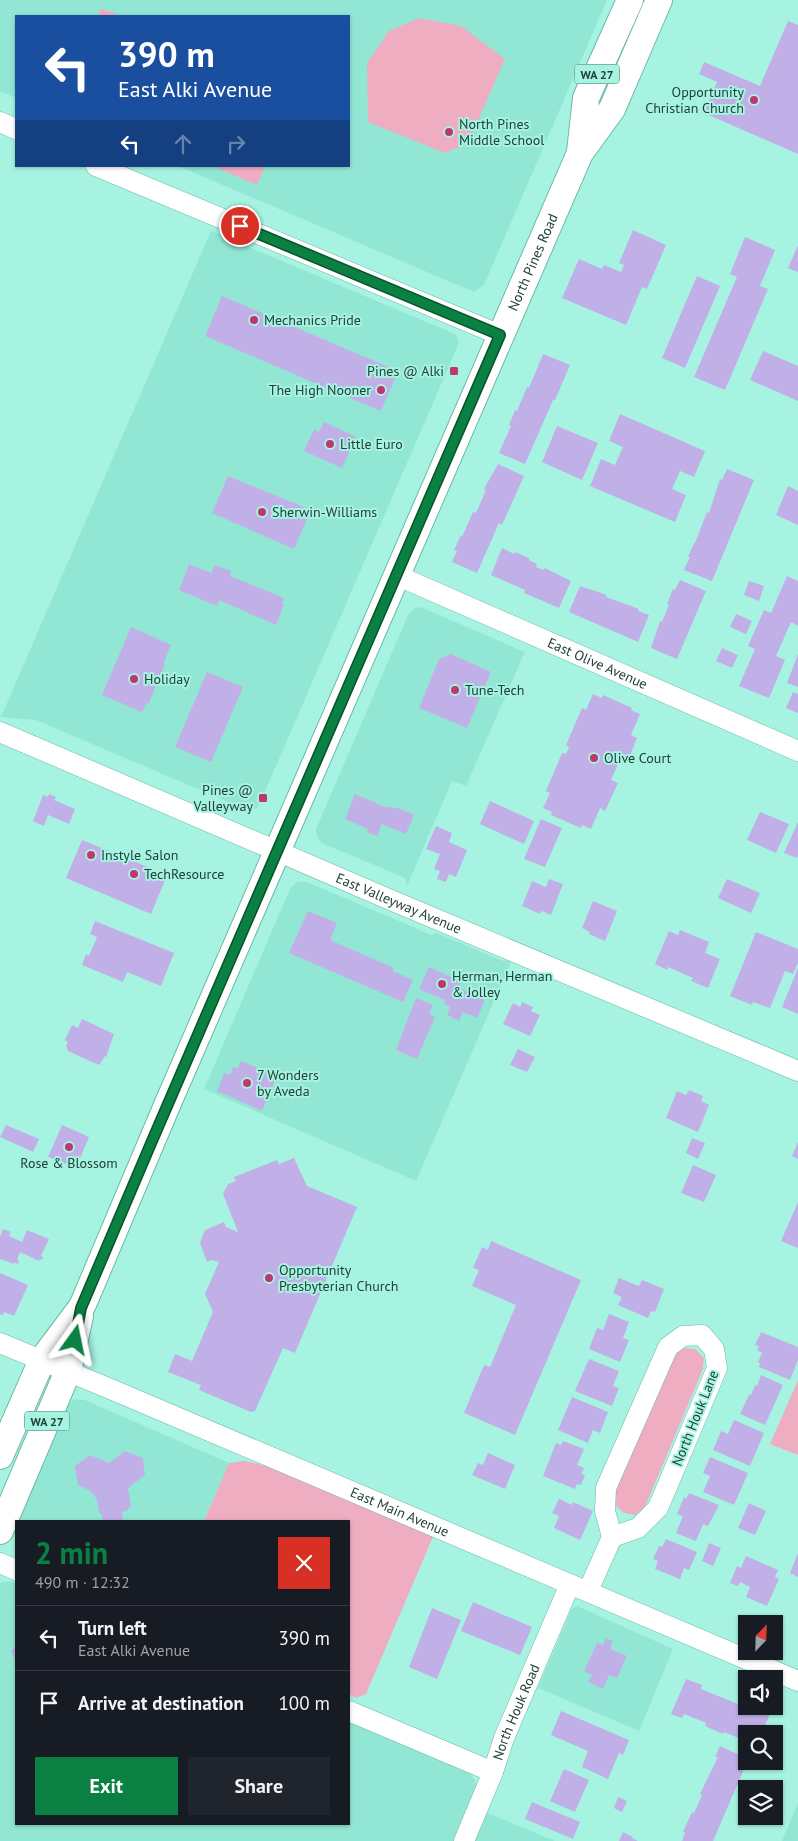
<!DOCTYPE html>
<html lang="en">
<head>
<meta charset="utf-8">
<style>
  :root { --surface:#171b24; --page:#20242c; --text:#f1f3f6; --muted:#9ea1a6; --line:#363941; --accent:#0b8043 }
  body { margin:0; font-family:"PT Sans",sans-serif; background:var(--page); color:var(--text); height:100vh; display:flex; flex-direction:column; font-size:19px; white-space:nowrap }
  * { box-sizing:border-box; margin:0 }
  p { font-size:16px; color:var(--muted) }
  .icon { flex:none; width:28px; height:28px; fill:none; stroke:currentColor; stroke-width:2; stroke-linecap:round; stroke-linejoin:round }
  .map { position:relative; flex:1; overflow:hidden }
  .sheet { position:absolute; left:15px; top:1520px; width:335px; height:305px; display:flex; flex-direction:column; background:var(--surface); border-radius:0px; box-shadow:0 1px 4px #0004 }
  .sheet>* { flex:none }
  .banner { position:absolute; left:15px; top:15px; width:335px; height:152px; border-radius:0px; box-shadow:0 1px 4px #0004; background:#1a4fa0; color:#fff; overflow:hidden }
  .needle { width:32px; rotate:23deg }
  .buttons { position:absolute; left:738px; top:1615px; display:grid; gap:10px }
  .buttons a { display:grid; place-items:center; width:45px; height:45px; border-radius:0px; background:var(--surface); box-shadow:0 1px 4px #0004; font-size:25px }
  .pin { position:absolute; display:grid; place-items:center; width:42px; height:42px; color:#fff; margin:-21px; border:2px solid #fff; border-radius:50%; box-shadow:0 1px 5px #0007 }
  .me { position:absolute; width:55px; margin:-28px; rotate:12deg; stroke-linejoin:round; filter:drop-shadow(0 0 4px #0008) }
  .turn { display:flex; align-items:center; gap:18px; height:105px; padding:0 20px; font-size:22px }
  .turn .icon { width:65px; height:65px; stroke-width:2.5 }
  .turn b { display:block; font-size:35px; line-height:42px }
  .lanes { display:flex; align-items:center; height:48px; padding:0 20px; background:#0003; justify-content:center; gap:25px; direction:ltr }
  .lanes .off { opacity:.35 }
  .round { display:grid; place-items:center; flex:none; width:52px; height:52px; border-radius:0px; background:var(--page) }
  .headline { display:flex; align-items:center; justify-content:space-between; height:85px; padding:0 20px }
  h1 { font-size:30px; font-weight:700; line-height:38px; color:var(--accent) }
  .cta { display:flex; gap:10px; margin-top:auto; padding:10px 20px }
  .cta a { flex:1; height:58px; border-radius:0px; background:var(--accent); color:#fff; font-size:20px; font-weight:700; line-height:58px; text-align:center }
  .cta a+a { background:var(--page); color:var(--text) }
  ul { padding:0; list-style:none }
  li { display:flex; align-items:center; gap:15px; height:65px; padding:0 20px; border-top:1px solid var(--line) }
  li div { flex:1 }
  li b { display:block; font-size:19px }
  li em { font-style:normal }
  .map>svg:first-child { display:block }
  .built { fill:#92e7d4 }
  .green { fill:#efadc2 }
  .building { fill:#c0b0e7 }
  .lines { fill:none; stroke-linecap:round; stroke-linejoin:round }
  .minor-casing { stroke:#6cb8a7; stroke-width:21 }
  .major-casing { stroke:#6cb8a7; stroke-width:28 }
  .minor { stroke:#fff; stroke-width:20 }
  .major { stroke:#fff; stroke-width:26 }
  .route-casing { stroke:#07532c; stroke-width:12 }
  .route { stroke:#0b8043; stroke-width:9 }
  .poi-dot { fill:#bf3672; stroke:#a7f3e1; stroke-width:2 }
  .labels { text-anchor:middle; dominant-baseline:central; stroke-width:4; stroke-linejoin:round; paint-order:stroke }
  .shield { fill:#a7f3e1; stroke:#49766b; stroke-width:1 }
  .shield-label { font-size:12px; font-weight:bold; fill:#214039 }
  .poi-label { font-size:14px; fill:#214039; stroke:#a7f3e1; text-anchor:start }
  .street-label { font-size:14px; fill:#214039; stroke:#a7f3e1 }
</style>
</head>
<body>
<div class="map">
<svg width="798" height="1841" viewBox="0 0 798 1841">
  <rect width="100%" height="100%" fill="#a7f3e1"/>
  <path class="built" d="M0 0H607L484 285 474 292 178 166H349V16H16V98L0 91Z
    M211 231 455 334 458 339V345L260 803 257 808 253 809 247 810 36 720 1 717Z
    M420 607 525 652 466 786 452 781 407 886 405 878 322 843 317 837 316 829 409 613 415 608Z
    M297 882H307L432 935 437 933 503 961 512 960 416 1181 204 1089 290 889Z
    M75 1399 85 1400 229 1463 204 1521H18L68 1404Z
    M11 1581 16 1584V1824H349V1718L467 1770 475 1780 477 1792 455 1841H0V1583Z
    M577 1606 673 1649 639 1731 538 1688 572 1609Z
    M798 1803V1841H782Z
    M485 1812 555 1841H472Z"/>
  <path class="green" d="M101 8 121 16H98Z
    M419 18 461 26 505 59 468 143 445 153 368 122 367 63 389 31Z
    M212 166H265L257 185Z
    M683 1348 695 1349 704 1358 703 1369 645 1507 635 1515 624 1513 615 1505V1491L674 1356Z
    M798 1380V1455L770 1444Z
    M245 1461 284 1470 435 1532 366 1694 356 1698 349 1694V1521H204L229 1463Z"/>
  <path class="building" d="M788 21 798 25V154L704 113 717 82 699 74 704 62 760 86Z
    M633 230 666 245 647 289 642 287 626 325 562 298 579 259 602 269 604 265 621 272 624 265 619 263Z
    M745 237 775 250 760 286 768 289 725 390 694 377 737 277 730 274Z
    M798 245V272L788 268Z
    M697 276 720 286 685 368 662 358Z
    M222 296 398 371 381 411 205 336Z
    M763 351 798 366V401L750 380Z
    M543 354 570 365 555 400H553L525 464 499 453 511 426 509 425 515 410 517 411 527 387 529 388Z
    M620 414 705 451 694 477 680 471 672 489 686 495 675 522 590 486 601 459 615 465 623 447 609 441Z
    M324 422 356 437 342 468 304 451 314 429 319 432Z
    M557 426 598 443 582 480 542 462Z
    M498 464 524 476 502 525 499 523 477 573 452 562 457 551 454 550 461 535 462 537 473 512 476 513 486 490 484 489Z
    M727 469 754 480 712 581 684 570 690 557H688L694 543H695L707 512 709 513 720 479 722 480Z
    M228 476 311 510 294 549 212 513Z
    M788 486 798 491V525L776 515Z
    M502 548 514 554 515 552 529 558V560L537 564 536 567 544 570 545 568 571 581 559 608 524 593 525 590 491 575Z
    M189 564 211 573 215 565 231 571 230 576 284 598 282 603 284 605 276 625 219 600 217 606 179 590Z
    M787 576 798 581V626L791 622 776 656 785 660 769 698 739 686 755 649 748 646 764 610 771 613Z
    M680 580 706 591 677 659 651 648 660 621 662 622 669 605 667 604 673 589 675 590Z
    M749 581 764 586 759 601 744 595Z
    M580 586 607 595 606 597 639 609 638 611 649 615 638 642 569 612Z
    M736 614 752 621 746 634 730 627Z
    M131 627 171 645 164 662 165 664 149 703 146 704 142 712 102 695Z
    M722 648 738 655 732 668 716 661Z
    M451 654 491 672 467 728 419 708 439 659Z
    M798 654V687L787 683Z
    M207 672 243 687 211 762 175 747Z
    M793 692 798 694V713L786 708Z
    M593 694 602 698 603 695 632 708 631 710 640 714 631 735 637 738 626 765 619 762 611 780 618 783 605 811 600 808 591 829 582 825 581 828 551 815 552 812 543 808 550 793 546 791 562 753 566 754 569 747 566 745 582 708 586 710Z
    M49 794 56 797 54 800 75 809 69 824 48 815 44 826 33 821 43 795 48 797Z
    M355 794 387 808 388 806 395 809 396 807 414 815 406 834 382 824 377 836 367 832 368 829 345 819Z
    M490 801 534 821 524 844 480 824Z
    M760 812 789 824 776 853 747 840Z
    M541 819 562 828 545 867 524 859Z
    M798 822V855L797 858 784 853Z
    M436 826 452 833 449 842 467 850 456 877 449 874 446 882 437 879 440 871 434 869 440 854 426 849Z
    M82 840 167 875 151 914 66 878Z
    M549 879 563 884 551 915 542 911 540 914 522 906 532 881 546 887Z
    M727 879 760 893 751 913 718 898Z
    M593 901 617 911 605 941 589 934 590 932 582 928Z
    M308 911 337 923 330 940 394 968 393 971 413 980 403 1002 289 953Z
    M95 921 174 953 161 986 127 972 123 982 82 965 86 954 89 956 97 937 90 934Z
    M680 930 709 942 705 953 720 959 708 988 691 981 693 978 668 967 667 970 655 964 669 931 678 935Z
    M756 932 798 949V963L793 974 785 971 770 1008 753 1002 752 1005 730 996Z
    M429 967 461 982 459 988 485 1000 477 1018 463 1012 459 1021 447 1015 450 1007 444 1004 445 1000 419 989Z
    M798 968V1014L782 1007Z
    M416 998 433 1005 429 1014 435 1017 417 1059 396 1050Z
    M522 1002 533 1007 531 1011 540 1015 530 1036 503 1024 513 1003 520 1007Z
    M82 1019 114 1034 106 1057 105 1056 99 1065 68 1051 66 1046 68 1042 65 1040 72 1025 78 1028Z
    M518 1049 535 1057 527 1072 510 1065Z
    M241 1061 277 1076 262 1111 217 1091 224 1073 230 1075 233 1067 238 1068Z
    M689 1090 703 1096 701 1101 709 1105 698 1132 666 1118 677 1091 686 1095Z
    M6 1125 39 1139 33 1152 0 1137Z
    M62 1125 89 1137 76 1168 48 1157Z
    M692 1138 705 1143 698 1159 686 1153Z
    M798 1142V1159L792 1156Z
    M294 1158 307 1186 357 1207 295 1353 283 1348 255 1411 251 1412 199 1390 201 1385 168 1372 175 1354 192 1361 213 1312 205 1294 219 1262 212 1260 207 1262 200 1243 205 1230 224 1222 226 1227 238 1232 223 1194 228 1184 236 1181 234 1177 277 1160 279 1164Z
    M693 1165 716 1175 704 1202 681 1193Z
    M798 1202V1248L781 1241Z
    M3 1229 11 1232 9 1236 22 1242 27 1230 49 1239 41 1256 43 1257 42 1260 40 1259 39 1261 20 1252 17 1260 19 1261 18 1264 14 1262V1264L0 1259V1237Z
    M491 1241 581 1280 515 1435 464 1413 484 1365 490 1367 516 1305 472 1286 479 1270 473 1268 482 1247 488 1250Z
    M0 1273 28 1285 14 1316 4 1312 3 1315 0 1314Z
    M619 1278 639 1286 642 1280 664 1289 655 1312 651 1311 648 1318 618 1305 622 1297 613 1293Z
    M609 1314 629 1322 623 1338 629 1340 620 1362 589 1349 597 1328 603 1330Z
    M761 1332 798 1347V1360L790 1380 759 1367 760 1363 758 1362 762 1353 757 1350 759 1346 755 1345Z
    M589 1359 619 1371 613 1386 619 1388 612 1406 575 1391Z
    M761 1375 783 1385 765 1425 740 1414 749 1395H751L755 1385 757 1386Z
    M572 1397 608 1412 600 1433 593 1430 588 1443 558 1430Z
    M734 1420 764 1433 750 1466 713 1450 721 1431 728 1434Z
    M563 1441 584 1449 577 1465 584 1468 581 1474 585 1475 581 1485 577 1484 575 1489 543 1476 556 1443 561 1445Z
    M125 1451 143 1458 145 1475 128 1488 131 1506 126 1511 122 1512 123 1521H103L102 1515 99 1512 97 1500 91 1491 78 1485 75 1466 90 1455 109 1463Z
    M488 1453 515 1465 505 1489 472 1475 478 1463 483 1465Z
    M710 1457 748 1473 734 1505 703 1492 710 1476 703 1473Z
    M689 1493 719 1505 708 1526 703 1524 696 1541 676 1533 683 1516 677 1514 684 1497 686 1499Z
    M559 1499 572 1505 573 1502 593 1511 580 1540 554 1528 559 1516 552 1513Z
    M749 1503 766 1511 755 1535 738 1528Z
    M666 1539 697 1552 689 1570 684 1568 680 1579 655 1569 658 1561 653 1559 659 1546 662 1547Z
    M709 1543 721 1548 713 1566 702 1561Z
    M798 1553V1577L790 1573Z
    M746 1556 778 1570 775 1577 779 1579 767 1606 746 1597 750 1587 740 1582 738 1586 730 1583 737 1566 741 1568Z
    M473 1602 532 1627 520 1655 461 1631Z
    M432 1608 461 1620 437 1679 409 1667Z
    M606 1638 613 1641 610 1649 627 1656 617 1678 609 1675 603 1689 588 1682 592 1675 584 1671 597 1643 603 1645Z
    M16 1648V1662L11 1650Z
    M686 1679 702 1685 701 1689 753 1710 754 1707 770 1714 761 1734H746V1741L724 1732 723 1734 705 1726 706 1723 684 1714 682 1718 671 1714Z
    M561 1711 629 1740 623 1755 619 1753 608 1779 582 1767 588 1751 551 1735Z
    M720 1746 746 1758V1761H750L746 1770 744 1769 713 1841H682L685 1833 683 1832 692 1812 694 1813 702 1795 700 1794 718 1757H715Z
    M564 1769 589 1780 575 1812 550 1801Z
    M618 1797 627 1801 622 1812 614 1808Z
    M532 1802 580 1822 573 1839 525 1819Z
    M623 1832 633 1837 632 1838 638 1841H619Z"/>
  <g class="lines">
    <defs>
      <g id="minor">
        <path d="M0 122 16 129"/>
        <path d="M96 166 500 335"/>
        <path id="s1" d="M396 575 798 751"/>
        <path id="s2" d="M0 732 386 898 798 1071"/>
        <path id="s3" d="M0 1343 120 1393 798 1681"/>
        <path d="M0 1563 16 1570"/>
        <path d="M588 1591 612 1537 605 1511 606 1488 668 1347 683 1336 702 1335 714 1349 717 1368 658 1508 638 1528 612 1537"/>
        <path d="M349 1711 493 1772"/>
        <path id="s4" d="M464 1841 493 1772 504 1738 570 1584"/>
      </g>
      <g id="major">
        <path d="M580 152 586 98 630 0"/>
        <path id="s5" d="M0 1456 42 1360 81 1308 84 1302 168 1103 580 153 612 109 659 0"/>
        <path d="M0 1531 68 1371 80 1316"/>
      </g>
    </defs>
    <use href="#minor" class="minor-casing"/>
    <use href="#major" class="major-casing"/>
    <use href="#minor" class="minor"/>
    <use href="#major" class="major"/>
  </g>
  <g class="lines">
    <defs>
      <path id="route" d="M75 1340 81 1308 152 1141 500 335 240 226"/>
    </defs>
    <use href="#route" class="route-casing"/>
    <use href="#route" class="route"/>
  </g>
  <g class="poi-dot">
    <circle cx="754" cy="100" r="5"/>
    <circle cx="449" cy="132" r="5"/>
    <circle cx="254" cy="320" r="5"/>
    <rect x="449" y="366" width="10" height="10" rx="2.5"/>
    <circle cx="381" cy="390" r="5"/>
    <circle cx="330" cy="444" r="5"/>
    <circle cx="262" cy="512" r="5"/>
    <circle cx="134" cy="679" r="5"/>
    <circle cx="455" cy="690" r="5"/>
    <circle cx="594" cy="758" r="5"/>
    <rect x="258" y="793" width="10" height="10" rx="2.5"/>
    <circle cx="91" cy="855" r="5"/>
    <circle cx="134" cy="874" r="5"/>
    <circle cx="442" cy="984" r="5"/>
    <circle cx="247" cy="1083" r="5"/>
    <circle cx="69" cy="1147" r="5"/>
    <circle cx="269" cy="1278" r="5"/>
  </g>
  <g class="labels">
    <g class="shield">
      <rect x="574.5" y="64.5" width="45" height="19" rx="4"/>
      <rect x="24.5" y="1411.5" width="45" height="19" rx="4"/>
    </g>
    <g class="shield-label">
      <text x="597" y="74">WA 27</text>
      <text x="47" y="1421">WA 27</text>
    </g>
    <g class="poi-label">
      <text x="744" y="92" text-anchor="end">Opportunity<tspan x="744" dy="16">Christian Church</tspan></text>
      <text x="459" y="124">North Pines<tspan x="459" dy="16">Middle School</tspan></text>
      <text x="264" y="320">Mechanics Pride</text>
      <text x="444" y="371" text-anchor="end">Pines @ Alki</text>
      <text x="371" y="390" text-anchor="end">The High Nooner</text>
      <text x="340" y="444">Little Euro</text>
      <text x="272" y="512">Sherwin-Williams</text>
      <text x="144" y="679">Holiday</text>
      <text x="465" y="690">Tune-Tech</text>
      <text x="604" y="758">Olive Court</text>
      <text x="253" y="790" text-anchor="end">Pines @<tspan x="253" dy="16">Valleyway</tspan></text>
      <text x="101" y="855">Instyle Salon</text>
      <text x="144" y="874">TechResource</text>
      <text x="452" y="976">Herman, Herman<tspan x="452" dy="16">&amp; Jolley</tspan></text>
      <text x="257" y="1075">7 Wonders<tspan x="257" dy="16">by Aveda</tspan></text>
      <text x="69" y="1163" text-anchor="middle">Rose &amp; Blossom</text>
      <text x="279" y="1270">Opportunity<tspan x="279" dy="16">Presbyterian Church</tspan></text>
    </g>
    <g class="street-label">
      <text stroke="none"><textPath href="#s5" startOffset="1309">North Pines Road</textPath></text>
      <text stroke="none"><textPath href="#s1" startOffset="220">East Olive Avenue</textPath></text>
      <text stroke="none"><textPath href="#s2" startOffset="434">East Valleyway Avenue</textPath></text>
      <text transform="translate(695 1418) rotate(-68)">North Houk Lane</text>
      <text stroke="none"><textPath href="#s3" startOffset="434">East Main Avenue</textPath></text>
      <text stroke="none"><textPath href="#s4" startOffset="139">North Houk Road</textPath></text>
    </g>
  </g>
</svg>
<div class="buttons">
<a><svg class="needle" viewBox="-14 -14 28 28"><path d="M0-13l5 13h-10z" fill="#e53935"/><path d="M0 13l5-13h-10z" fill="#9ea1a6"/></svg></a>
<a><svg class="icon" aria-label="sound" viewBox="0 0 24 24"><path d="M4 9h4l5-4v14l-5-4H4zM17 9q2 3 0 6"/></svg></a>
<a><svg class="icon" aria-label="search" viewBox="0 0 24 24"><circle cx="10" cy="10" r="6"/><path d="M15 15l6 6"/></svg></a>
<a><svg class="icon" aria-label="layers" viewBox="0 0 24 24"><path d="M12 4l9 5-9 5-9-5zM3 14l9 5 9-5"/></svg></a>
</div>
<div class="pin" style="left:240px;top:226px;background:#d93025"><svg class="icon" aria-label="arrive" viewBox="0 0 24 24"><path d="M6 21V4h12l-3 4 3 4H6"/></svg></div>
<svg class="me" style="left:75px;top:1340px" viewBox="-20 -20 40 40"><path d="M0-17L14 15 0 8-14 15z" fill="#0b8043" stroke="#fff" stroke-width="4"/></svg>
<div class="banner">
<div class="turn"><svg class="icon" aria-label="left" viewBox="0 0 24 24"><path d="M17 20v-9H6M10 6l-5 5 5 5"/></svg><div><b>390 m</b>East Alki Avenue</div></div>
<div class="lanes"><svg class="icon" aria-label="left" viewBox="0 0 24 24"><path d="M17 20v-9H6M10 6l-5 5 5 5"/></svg><svg class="icon off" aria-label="ahead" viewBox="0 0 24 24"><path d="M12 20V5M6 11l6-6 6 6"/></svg><svg class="icon off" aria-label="right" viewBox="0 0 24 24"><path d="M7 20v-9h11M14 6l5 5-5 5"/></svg></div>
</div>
<section class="sheet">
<div class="headline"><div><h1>2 min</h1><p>490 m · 12:32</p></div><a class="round" style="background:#d93025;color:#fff"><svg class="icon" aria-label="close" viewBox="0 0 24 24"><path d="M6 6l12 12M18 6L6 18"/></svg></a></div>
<ul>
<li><svg class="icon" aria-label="left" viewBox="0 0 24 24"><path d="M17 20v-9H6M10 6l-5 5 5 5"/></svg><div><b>Turn left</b><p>East Alki Avenue</p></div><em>390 m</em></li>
<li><svg class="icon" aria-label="arrive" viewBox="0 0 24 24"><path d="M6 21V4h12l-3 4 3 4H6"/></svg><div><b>Arrive at destination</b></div><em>100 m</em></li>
</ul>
<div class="cta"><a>Exit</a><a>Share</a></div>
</section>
</div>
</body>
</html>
